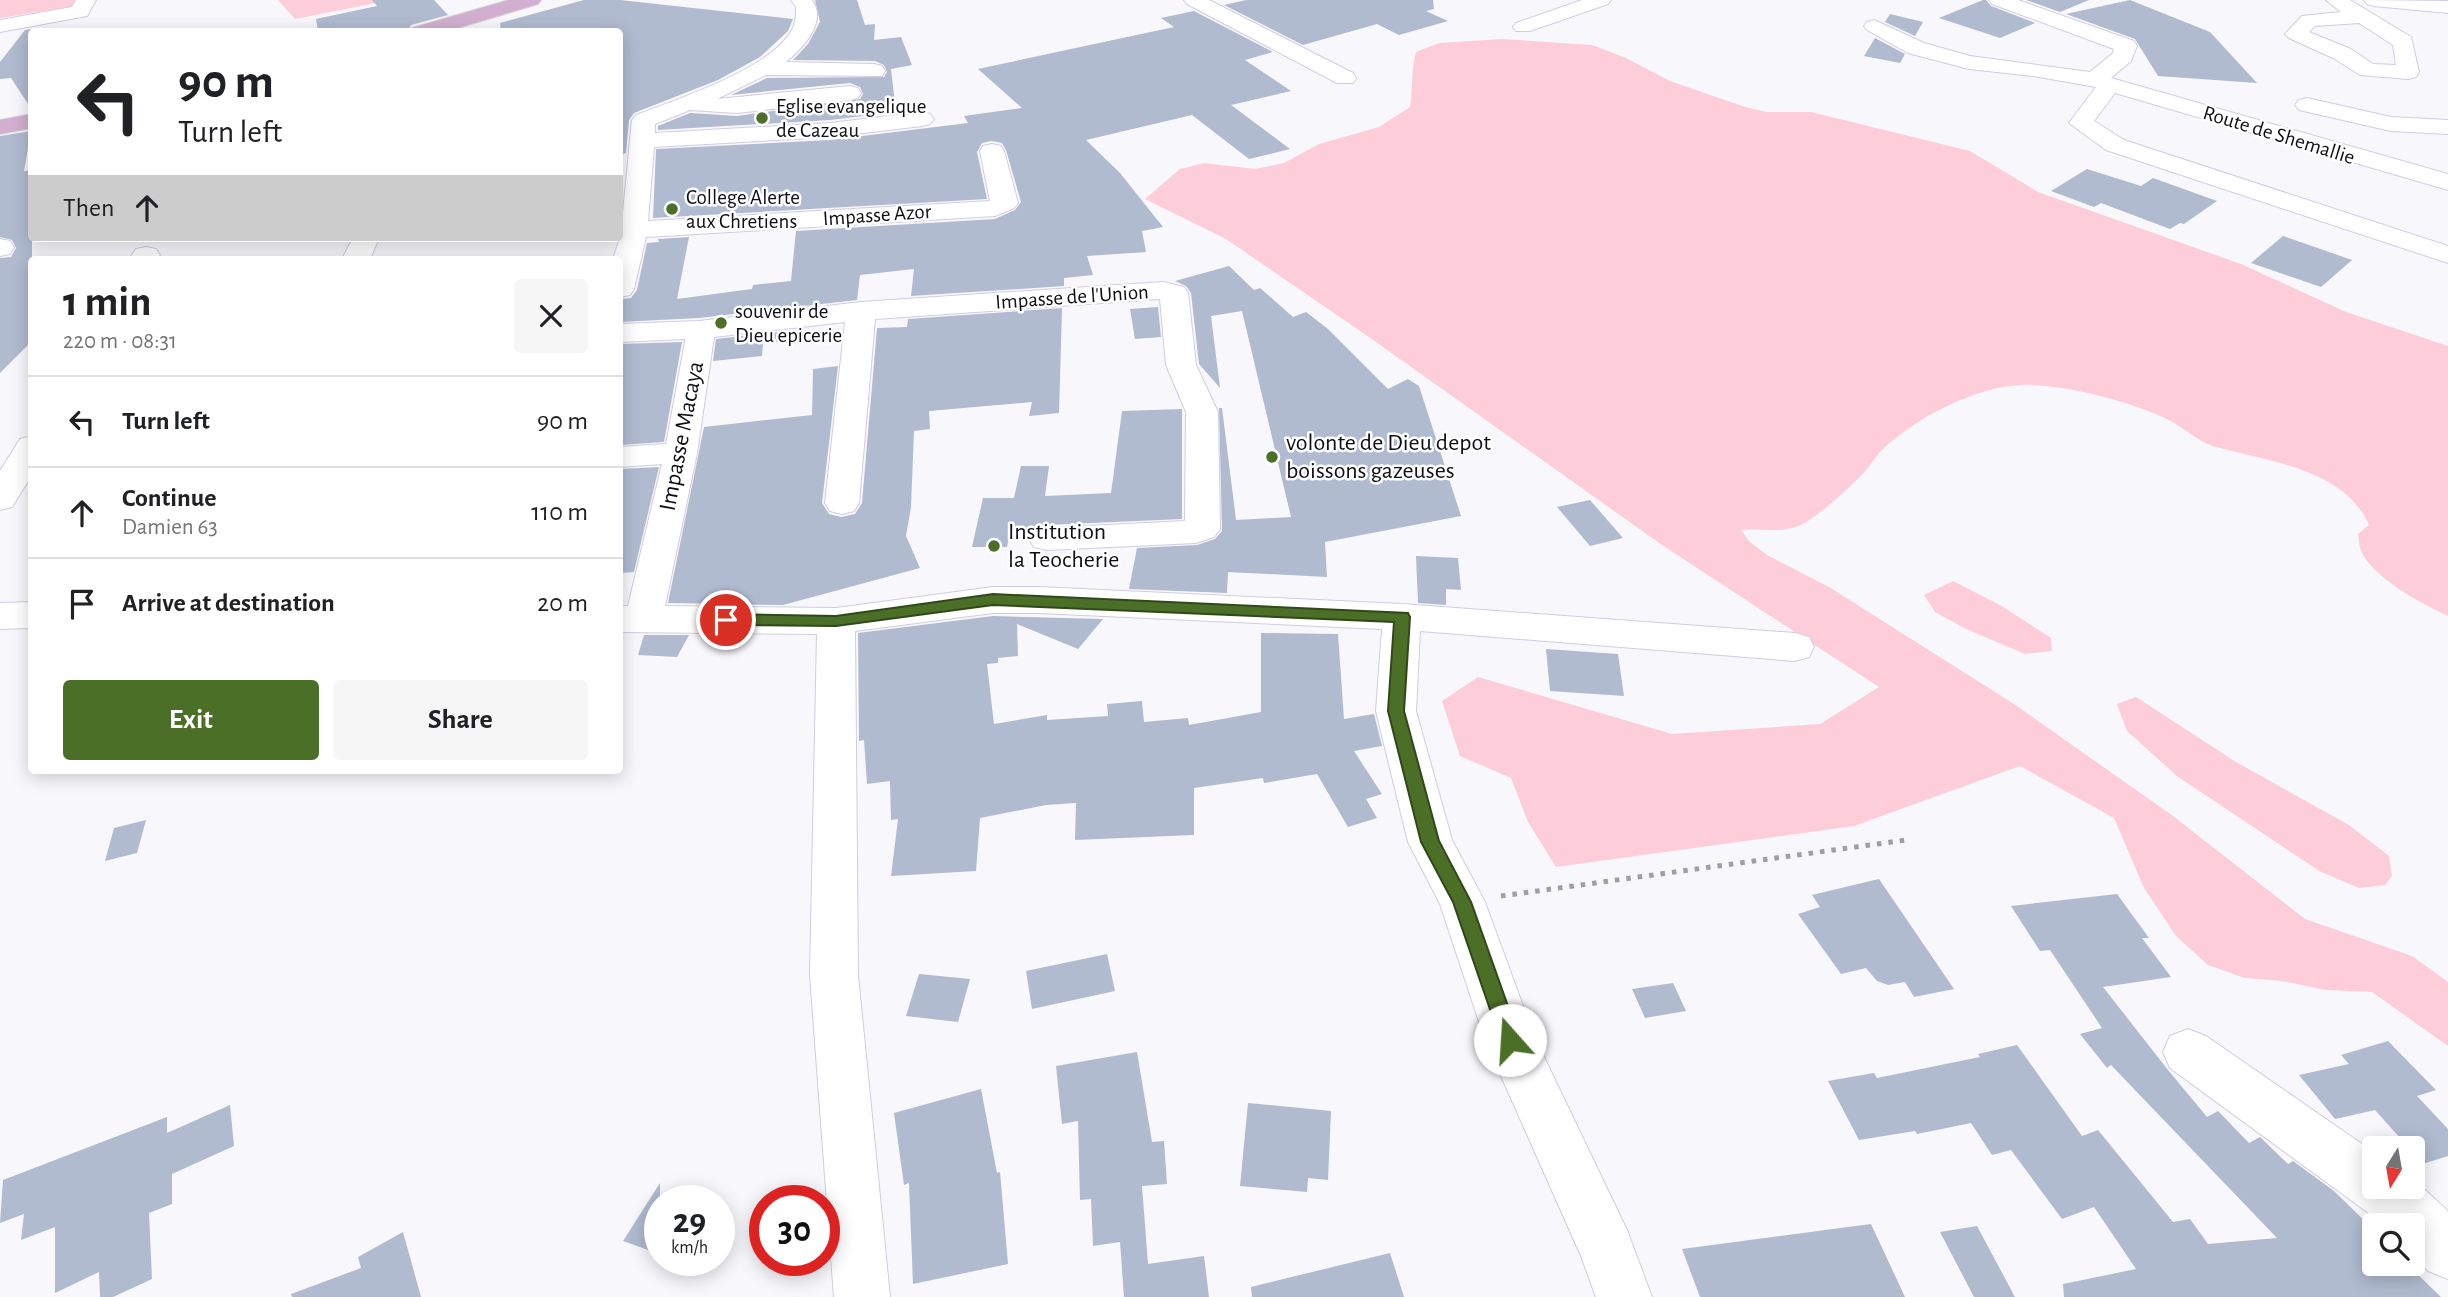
<!DOCTYPE html>
<html lang="en">
<head>
<meta charset="utf-8">
<style>
  :root { --surface:#fff; --page:#f6f6f6; --text:#202124; --muted:#757577; --line:#e0e0e0; --accent:#4c6f28 }
  body { margin:0; font-family:"Alegreya Sans",sans-serif; background:var(--page); color:var(--text); height:100vh; display:flex; flex-direction:column; font-size:26px; white-space:nowrap }
  * { box-sizing:border-box; margin:0 }
  p { font-size:23px; color:var(--muted) }
  .icon { flex:none; width:38px; height:38px; fill:none; stroke:currentColor; stroke-width:2; stroke-linecap:round; stroke-linejoin:round }
  .map { position:relative; flex:1; overflow:hidden }
  .sheet { position:absolute; left:28px; top:256px; width:595px; height:518px; display:flex; flex-direction:column; background:var(--surface); border-radius:7px; box-shadow:0 4px 18px #0003 }
  .sheet>* { flex:none }
  .top-card { position:absolute; left:28px; top:28px; width:595px; height:214px; border-radius:7px; box-shadow:0 4px 18px #0003; background:#fff; color:var(--text); overflow:hidden }
  .needle { width:46px; rotate:191deg }
  .buttons { position:absolute; left:2362px; top:1136px; display:grid; gap:14px }
  .buttons a { display:grid; place-items:center; width:63px; height:63px; border-radius:7px; background:var(--surface); box-shadow:0 4px 18px #0003; font-size:35px }
  .speed { position:absolute; left:644px; top:1185px; display:flex; gap:14px; font-size:35px; font-weight:700; text-align:center }
  .speed>* { display:grid; place-content:center; width:91px; height:91px; border-radius:50%; background:var(--surface); box-shadow:0 4px 18px #0003; line-height:1 }
  .speed small { font-size:18px; font-weight:400 }
  .speed .limit { border:10px solid #d22; background:#fff; color:#111 }
  .pin { position:absolute; display:grid; place-items:center; width:60px; height:60px; color:#fff; margin:-30px; border:4px solid #fff; border-radius:50%; box-shadow:0 2px 7px #0007 }
  .me { position:absolute; width:77px; margin:-38px; rotate:341deg; stroke-linejoin:round; filter:drop-shadow(0 0 5px #0008) }
  .turn { display:flex; align-items:center; gap:24px; height:147px; padding:0 35px; font-size:32px }
  .turn .icon { width:91px; height:91px; stroke-width:2.5 }
  .turn b { display:block; font-size:49px; line-height:60px }
  .then { display:flex; align-items:center; height:66px; padding:0 35px; background:#0003; gap:14px; font-size:26px }
  .round { display:grid; place-items:center; flex:none; width:74px; height:74px; border-radius:7px; background:var(--page) }
  .overview { display:flex; align-items:center; justify-content:space-between; height:119px; padding:0 35px }
  h1 { font-size:42px; font-weight:600; line-height:52px }
  .primary-button { display:flex; gap:14px; margin-top:auto; padding:14px 35px }
  .primary-button a { flex:1; height:80px; border-radius:7px; background:var(--accent); color:#fff; font-size:28px; font-weight:600; line-height:80px; text-align:center }
  .primary-button a+a { background:var(--page); color:var(--text) }
  ul { padding:0; list-style:none }
  li { display:flex; align-items:center; gap:21px; height:91px; padding:0 35px; border-top:2px solid var(--line) }
  li div { flex:1 }
  li b { display:block; font-size:26px }
  li em { font-style:normal }
  .map>svg:first-child { display:block }
  .green { fill:#fdceda }
  .building { fill:#b0bbd0 }
  .lines { fill:none; stroke-linecap:round; stroke-linejoin:round }
  .minor-casing { stroke:#d1cce3; stroke-width:2 }
  .major-casing { stroke:#d4d3d5; stroke-width:2 }
  .path { stroke:#a09ea4; stroke-width:5; stroke-dasharray:4.5 7; stroke-linecap:butt }
  .minor { fill:#fff; fill-rule:evenodd }
  .major { fill:#d2afd0; fill-rule:evenodd }
  .route { fill:#4c6f28; stroke:#31481a; stroke-width:2 }
  .poi-dot { fill:#4c6f28; stroke:#fff; stroke-width:2.5 }
  .labels { text-anchor:middle; dominant-baseline:central; stroke-width:5; stroke-linejoin:round; paint-order:stroke }
  .far-poi-label { font-size:21px; fill:#0f0d15; stroke:#fff; text-anchor:start }
  .far-street-label { font-size:21px; fill:#0f0d15; stroke:#fff }
  .street-label { font-size:24px; fill:#0f0d15; stroke:#fff }
  .poi-label { font-size:24px; fill:#0f0d15; stroke:#fff; text-anchor:start }
</style>
</head>
<body>
<div class="map">
<svg width="2448" height="1297" viewBox="0 0 2448 1297">
  <rect width="100%" height="100%" fill="#f8f7fc"/>
  <path class="green" d="M0 0H90L88 4 0 18Z
    M278 0H391L295 19Z
    M1502 39 1592 45 1626 58 1670 81 1745 107 1766 112H1811L1970 151 2038 192 2241 264 2346 312 2448 346V616C2422 604 2373 578 2361 551 2359 546 2359 539 2358 534L2369 525C2345 470 2272 462 2220 448 2198 443 2184 427 2165 418 2129 401 2060 383 2021 385 1974 387 1913 419 1880 452 1873 460 1868 469 1860 477 1844 492 1822 513 1803 524 1784 534 1761 528 1741 530L1750 542 1767 555 1829 587 2014 704 2173 816 2305 919 2412 956 2448 982V1046L2372 992 2325 990 2282 981 2245 978 2208 965 2176 936 2144 888 2114 818 2020 766 1854 826 1556 867 1528 822 1511 778 1460 756 1442 701 1478 677 1672 734 1820 724 1879 687 1662 545 1366 335 1226 239 1145 199 1180 169 1204 163 1255 169 1284 163 1319 144 1379 127 1410 107C1413 87 1411 71 1416 52L1439 43Z
    M1953 581 2000 605 2051 638 2052 651 2025 654 1966 629 1935 612 1924 595Z
    M2136 697 2236 762 2349 825 2389 856 2392 876 2385 885 2359 888 2319 871 2178 777 2127 731 2117 704Z"/>
  <path class="building" d="M372 0H434L448 15 411 25 407 32H318L316 19 377 6Z
    M584 0H620L793 19 788 31 760 57 718 80 634 113 629 120 626 153 620 155V32H501L500 23Z
    M815 0H857L865 25 875 24 874 40 901 37 912 65 891 69 896 112 830 120 658 130V126L690 113 737 116 860 99 863 94 860 87 850 83 731 95 767 78 884 77 887 72 884 65 875 61 793 60 808 44 820 22Z
    M1246 0H1433L1434 9 1426 11 1448 21 1399 35 1377 24 1303 45 1224 5Z
    M1983 0H1986L1991 6 2035 23 2000 38 1939 18Z
    M2026 0H2089L2060 12Z
    M2130 0 2210 32 2257 83 2158 76 2135 39 2066 14Z
    M1194 11 1273 52 1245 60 1291 91 1231 105 1290 149 1249 159 1192 115 1086 140 1120 173 1163 227 1142 231 1146 252 1087 256 1093 275 1064 278V286L911 296 914 269 860 275 857 300 699 318 620 322 622 299 631 298 637 290 647 243 659 242 658 239 689 237 677 299 752 289 753 285 791 281 796 231 995 219 1015 210 1021 202 1006 150 1002 143 991 141 982 143 977 152 987 199 653 218 656 149 830 140 968 123 964 116 1022 108 978 69 1174 27 1161 18Z
    M1890 14 1923 22 1915 36 1885 22Z
    M32 29V110L11 78 0 79V62L25 30Z
    M1875 38 1905 54 1900 63 1864 56Z
    M31 131 24 171 32 170V341L0 373V258L11 257 16 248 12 240 0 237V136Z
    M2087 169 2141 186 2153 178 2217 201 2184 224 2180 223 2170 229 2101 203 2094 207 2051 191Z
    M2283 236 2352 260 2321 287 2251 263Z
    M1229 266 1254 290 1260 288 1293 317 1306 312 1328 329 1388 389 1408 379 1419 386 1461 516 1325 542 1327 577 1228 572 1227 593 1129 589 1137 548 1197 545 1215 539 1222 531 1219 408H1222L1236 520 1291 517 1242 311 1211 316 1220 388 1199 364 1191 293 1186 286 1175 281Z
    M1158 307 1161 337 1135 339 1130 309Z
    M1062 308 1059 413 1029 416 1032 402 929 411 930 429 914 431 911 507 906 536 920 568 783 605 668 603 704 427 812 415 813 369 838 366 822 503 829 514 841 517 855 514 862 503 877 328 907 327 908 319Z
    M795 330V340L763 343 762 356 713 361 716 339Z
    M682 342 664 442 620 445V344Z
    M1182 409V519L1046 525 1033 528 1028 535 1009 536 1007 547H972L983 498H1014L1021 466H1049L1045 496 1111 493 1122 411Z
    M659 467 634 572 620 573V469Z
    M1590 500 1623 538 1590 546 1557 507Z
    M1416 556 1458 558 1461 590 1446 589V605L1418 603Z
    M993 616 1103 619 1078 649 1017 624 1018 656 998 658V663L987 664 994 724 1047 715V720L1108 716 1107 704 1142 701 1144 722 1188 718 1189 725 1261 712V633L1338 634 1344 719 1374 714 1382 746 1354 751 1382 794 1366 799 1377 818 1348 827 1317 774 1264 783 1263 778 1194 788V835L1075 840 1076 803 1046 805 980 818 976 871 891 876 898 819 891 820 890 781 867 784 864 740 859 741 858 633Z
    M644 635H689L677 657 638 655Z
    M1546 649 1618 654 1624 696 1550 691Z
    M146 820 137 853 105 861 114 828Z
    M1879 879 1954 989 1914 997 1905 982 1888 985 1877 981 1866 968 1841 974 1798 914 1820 907 1812 895Z
    M2117 894 2149 938H2142L2171 977 2103 987 2168 1070 2207 1117 2218 1111 2249 1143 2260 1137 2288 1164 2293 1161 2334 1191 2375 1231V1264H2407L2441 1297H2064L2063 1284 2136 1269 2094 1207 2062 1219 2011 1150 1992 1155 1971 1123 1917 1134 1915 1131 1859 1140 1828 1081 1874 1073 1877 1078 1980 1057 1978 1054 2017 1045 2082 1136 2098 1130 2173 1222 2190 1219 2208 1244 2277 1238 2111 1065 2107 1068 2080 1034 2102 1028 2050 950 2040 951 2011 906Z
    M1107 954 1115 991 1032 1009 1026 971Z
    M919 974 970 979 958 1022 906 1016Z
    M1673 983 1686 1011 1645 1018 1632 989Z
    M2388 1041 2436 1090 2417 1096 2448 1129V1156L2413 1167V1148H2409L2375 1110 2335 1119 2299 1075 2349 1064 2341 1055Z
    M1137 1052 1152 1142 1164 1141 1167 1184 1142 1186 1148 1264 1204 1256 1209 1297H1124L1120 1242 1093 1246 1091 1199 1080 1200 1078 1121 1062 1124 1056 1066Z
    M981 1089 997 1173 1000 1172 1008 1264 913 1284 909 1183 904 1185 894 1113Z
    M1248 1103 1331 1111 1328 1180 1308 1178 1307 1192 1240 1186Z
    M230 1105 234 1146 172 1174V1204L149 1213 152 1279 113 1297H100L99 1272 55 1293V1227L21 1240 24 1214 0 1223 3 1180 167 1117V1133Z
    M660 1183V1237L651 1251 623 1241Z
    M1871 1224 1905 1297H1700L1682 1249Z
    M1977 1226 2015 1297H1974L1940 1232Z
    M403 1232 421 1297H292L291 1294 361 1268 358 1257Z
    M1390 1253 1404 1297H1252L1251 1287Z"/>
  <g class="lines">
    <defs>
      <path id="minor" d="M76 0H96L87 16 0 32V20L72 7Z
        M791 0H812C828 22 802 49 786 62L874 64 882 66 885 71 882 76 766 75 717 99 850 86 858 88 861 93 858 98 850 100 737 113 690 110 655 124V133L830 123 922 112 930 114 934 119 930 124 922 126 830 137 654 147 648 221 990 201 980 151 983 146 992 144 1001 146 1004 151 1018 203 1014 208 995 216 646 237 634 289 630 295 620 297V259H613L620 238V211L623 212 632 120 636 115C676 100 767 70 790 33 796 25 796 16 796 7Z
        M1184 0H1209L1353 73 1356 78 1353 83H1337L1187 4Z
        M1582 0H1611L1608 4 1530 31H1516L1513 27 1516 23Z
        M1989 0H2018L2134 41 2137 46 2131 61 2111 78 2448 174V190L2115 93 2094 121 2124 140 2448 246V263L2106 150 2069 123 2096 87 2033 76 1969 69 1908 53 1867 30 1864 26 1867 22 1874 20 1924 43 1970 56 2090 72 2113 53 2114 49 1992 4Z
        M2326 0H2350L2411 37 2419 72 2416 77 2408 79 2360 75 2335 59 2289 38 2285 34 2302 16 2341 12ZM2359 23 2393 45 2396 65 2373 64 2351 49 2309 32 2315 26Z
        M2364 0 2448 1V13L2374 6 2367 4Z
        M2307 98 2391 117 2448 120V134L2391 131 2299 110 2295 105 2299 100Z
        M353 238H379L370 259H342Z
        M0 239 10 241 14 247 10 254 0 256Z
        M146 247 156 249 160 255 157 259H129L136 249Z
        M1163 282 1184 287 1188 293 1196 365 1218 412 1220 529 1214 537 1196 543 1047 550 1034 547 1029 539 1034 531 1047 528 1185 521 1186 412 1166 365 1160 299 875 319 859 503 854 511 842 514 830 511 825 503 845 322 714 337 697 453 665 606 836 608 993 587H1039L1402 604 1795 633 1809 637 1814 647 1809 657 1795 661 1420 631 1416 711 1452 840 1485 902 1534 1036 1627 1230 1652 1297H1596L1581 1256 1485 1040 1440 904 1408 842 1376 711 1382 629 1039 613H993L855 631 858 975 890 1297H834L810 975 817 634 620 632V606H628L662 464 620 467V447L666 444 685 342V339L620 342V324L699 321 861 302Z
        M32 436V475L12 507 0 510V471L20 439Z
        M32 602V628L0 629V603Z
        M2188 1029 2206 1036 2375 1153V1186H2413V1179L2448 1211V1279L2428 1271 2413 1255V1225H2385L2170 1068 2163 1052 2170 1036Z"/>
      <path id="major" d="M509 0H541L538 4 444 32H409L412 28Z
        M32 114V128L0 134V120Z"/>
    </defs>
    <use href="#minor" class="minor-casing"/>
    <use href="#major" class="major-casing"/>
    <path class="path" d="M1501 896 1906 840"/>
    <use href="#minor" class="minor"/>
    <use href="#major" class="major"/>
  </g>
  <path class="route" d="M993 594 1408 613 1410 617 1404 711 1439 841 1471 902 1520 1040 1517 1047 1510 1050 1503 1047 1453 902 1421 842 1388 711 1394 622 993 605 836 626 726 625 718 620 726 614 836 616Z"/>
  <g class="poi-dot">
    <circle cx="762" cy="118" r="7"/>
    <circle cx="672" cy="209" r="7"/>
    <circle cx="721" cy="323" r="7"/>
    <circle cx="1272" cy="457" r="7"/>
    <circle cx="994" cy="546" r="7"/>
  </g>
  <g class="labels">
    <g class="far-poi-label">
      <text x="776" y="106">Eglise evangelique<tspan x="776" dy="24">de Cazeau</tspan></text>
      <text x="686" y="197">College Alerte<tspan x="686" dy="24">aux Chretiens</tspan></text>
      <text x="735" y="311">souvenir de<tspan x="735" dy="24">Dieu epicerie</tspan></text>
    </g>
    <g class="far-street-label">
      <text transform="translate(2279 135) rotate(17)">Route de Shemallie</text>
      <text transform="translate(877 215) rotate(-4)">Impasse Azor</text>
      <text transform="translate(1072 297) rotate(-4)">Impasse de l'Union</text>
    </g>
    <g class="street-label">
      <text transform="translate(682 436) rotate(-79)">Impasse Macaya</text>
    </g>
    <g class="poi-label">
      <text x="1286" y="443">volonte de Dieu depot<tspan x="1286" dy="28">boissons gazeuses</tspan></text>
      <text x="1008" y="532">Institution<tspan x="1008" dy="28">la Teocherie</tspan></text>
    </g>
  </g>
</svg>
<div class="buttons">
<a><svg class="needle" viewBox="-14 -14 28 28"><path d="M0-13l5 13h-10z" fill="#e53935"/><path d="M0 13l5-13h-10z" fill="#757577"/></svg></a>
<a><svg class="icon" aria-label="search" viewBox="0 0 24 24"><circle cx="10" cy="10" r="6"/><path d="M15 15l6 6"/></svg></a>
</div>
<div class="speed"><div>29<small>km/h</small></div><div class="limit">30</div></div>
<div class="pin" style="left:726px;top:620px;background:#d93025"><svg class="icon" aria-label="arrive" viewBox="0 0 24 24"><path d="M6 21V4h12l-3 4 3 4H6"/></svg></div>
<svg class="me" style="left:1510px;top:1040px" viewBox="-20 -20 40 40"><circle r="19" fill="#fff"/><path d="M0-13L10 11 0 6-10 11z" fill="#4c6f28"/></svg>
<div class="top-card">
<div class="turn"><svg class="icon" aria-label="left" viewBox="0 0 24 24"><path d="M17 20v-9H6M10 6l-5 5 5 5"/></svg><div><b>90 m</b>Turn left</div></div>
<div class="then">Then<svg class="icon" aria-label="ahead" viewBox="0 0 24 24"><path d="M12 20V5M6 11l6-6 6 6"/></svg></div>
</div>
<section class="sheet">
<div class="overview"><div><h1>1 min</h1><p>220 m · 08:31</p></div><a class="round"><svg class="icon" aria-label="close" viewBox="0 0 24 24"><path d="M6 6l12 12M18 6L6 18"/></svg></a></div>
<ul>
<li><svg class="icon" aria-label="left" viewBox="0 0 24 24"><path d="M17 20v-9H6M10 6l-5 5 5 5"/></svg><div><b>Turn left</b></div><em>90 m</em></li>
<li><svg class="icon" aria-label="ahead" viewBox="0 0 24 24"><path d="M12 20V5M6 11l6-6 6 6"/></svg><div><b>Continue</b><p>Damien 63</p></div><em>110 m</em></li>
<li><svg class="icon" aria-label="arrive" viewBox="0 0 24 24"><path d="M6 21V4h12l-3 4 3 4H6"/></svg><div><b>Arrive at destination</b></div><em>20 m</em></li>
</ul>
<div class="primary-button"><a>Exit</a><a>Share</a></div>
</section>
</div>
</body>
</html>
